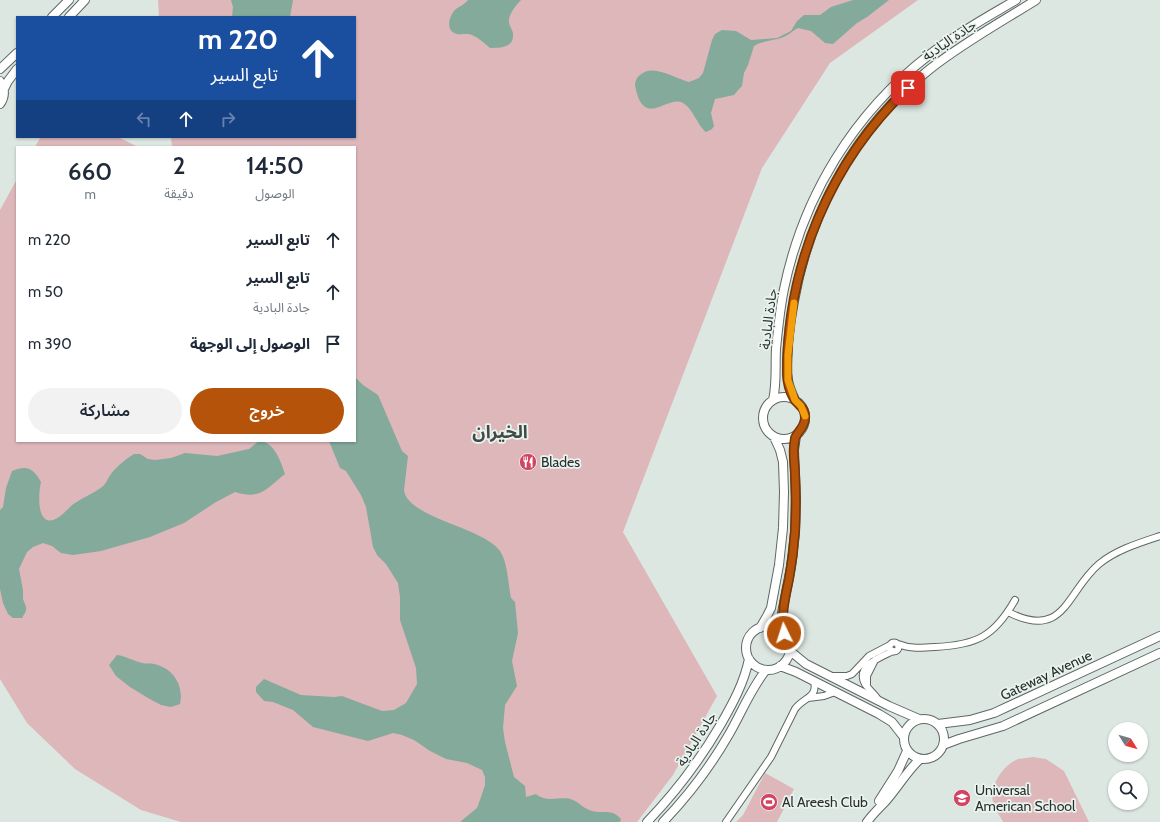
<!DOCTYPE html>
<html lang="ar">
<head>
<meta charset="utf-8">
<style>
  :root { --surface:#fff; --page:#f2f2f3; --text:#1f2937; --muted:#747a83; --accent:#b45309 }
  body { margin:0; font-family:Cabin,"Noto Sans Arabic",sans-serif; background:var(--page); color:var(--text); direction:rtl; height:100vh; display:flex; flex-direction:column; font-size:15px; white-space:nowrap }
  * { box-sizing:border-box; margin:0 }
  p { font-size:13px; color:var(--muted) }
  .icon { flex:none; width:22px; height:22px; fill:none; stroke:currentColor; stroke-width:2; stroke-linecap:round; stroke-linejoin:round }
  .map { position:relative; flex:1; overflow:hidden; direction:ltr }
  .panel { position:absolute; left:16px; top:146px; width:340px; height:296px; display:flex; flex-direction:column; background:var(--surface); border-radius:0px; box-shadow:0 1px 3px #0004; direction:rtl }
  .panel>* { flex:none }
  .banner { position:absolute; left:16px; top:16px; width:340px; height:122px; border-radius:0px; box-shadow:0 1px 3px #0004; direction:rtl; background:#1a4fa0; color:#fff; overflow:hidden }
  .needle { width:26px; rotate:127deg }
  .buttons { position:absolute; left:1108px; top:722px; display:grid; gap:8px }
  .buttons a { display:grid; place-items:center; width:40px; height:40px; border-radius:50%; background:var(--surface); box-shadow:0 1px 3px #0004; font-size:20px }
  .pin { position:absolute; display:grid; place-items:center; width:34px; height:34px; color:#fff; margin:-17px; border-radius:8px; box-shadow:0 2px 6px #0006 }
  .me { position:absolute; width:44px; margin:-22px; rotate:356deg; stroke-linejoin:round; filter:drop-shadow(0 0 3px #0008) }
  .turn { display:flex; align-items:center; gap:14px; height:84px; padding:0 12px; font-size:18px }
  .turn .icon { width:52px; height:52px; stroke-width:2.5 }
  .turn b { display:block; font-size:28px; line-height:34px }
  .lanes { display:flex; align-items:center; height:38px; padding:0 12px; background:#0003; justify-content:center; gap:20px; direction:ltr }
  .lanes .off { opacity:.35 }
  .eta { display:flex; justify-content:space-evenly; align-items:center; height:68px; text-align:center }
  .eta b { font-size:24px; font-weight:600; line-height:28px }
  .action { display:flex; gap:8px; margin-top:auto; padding:8px 12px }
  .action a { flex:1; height:46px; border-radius:24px; background:var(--accent); color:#fff; font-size:16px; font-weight:600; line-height:46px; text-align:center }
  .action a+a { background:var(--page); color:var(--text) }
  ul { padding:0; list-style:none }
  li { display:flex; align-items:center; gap:12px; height:52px; padding:0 12px }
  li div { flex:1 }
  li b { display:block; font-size:15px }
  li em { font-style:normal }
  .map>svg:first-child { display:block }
  .green { fill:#ddb7ba }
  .water { fill:#83aa9a }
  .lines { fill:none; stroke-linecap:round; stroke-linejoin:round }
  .minor-casing { stroke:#5e6763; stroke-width:8 }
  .tertiary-casing { stroke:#5e6763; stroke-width:10 }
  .minor { stroke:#fff; stroke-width:6 }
  .tertiary { stroke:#fff; stroke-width:8 }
  .route-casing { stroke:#753606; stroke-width:10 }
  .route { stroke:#b45309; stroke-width:7 }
  .slow { stroke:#f59e0b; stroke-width:7 }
  .labels { text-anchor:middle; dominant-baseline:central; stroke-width:3.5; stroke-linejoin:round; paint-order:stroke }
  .street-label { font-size:14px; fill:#2a2e2c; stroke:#e9f4ef }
  .poi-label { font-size:14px; fill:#2a2e2c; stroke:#e9f4ef; text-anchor:start }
  .district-label { font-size:18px; font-weight:bold; fill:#414a47; stroke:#e9f4ef }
</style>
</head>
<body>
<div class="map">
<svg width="1160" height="822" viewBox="0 0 1160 822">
  <rect width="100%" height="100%" fill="#dce7e2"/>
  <path class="green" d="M158 0H918L830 63 762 168 623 532 717 696 673 775 637 822H181L141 810 75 769 27 723 0 679V210L17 179V441H355V147H172L171 137H355V17H159Z
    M43 137H118L138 147H35L40 138Z
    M1033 757 1046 759 1064 771 1089 822H1003C1000 816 995 809 993 802 989 786 1003 765 1018 759 1023 758 1029 758 1033 757Z
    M765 773 794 789 777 822H736L743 815Z"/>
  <path class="water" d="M231 0H293L290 17H232L233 7Z
    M468 0H521C516 5 508 15 509 22 509 26 513 30 513 34 514 48 500 48 490 48 484 43 479 38 472 35 467 33 463 35 457 34 447 32 448 21 452 14 455 7 464 6 468 0Z
    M853 0H889L867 17 857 23 833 44 825 43 811 31 798 28C792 31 788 36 781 38 772 41 762 41 754 46L748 65 744 73 742 86 739 89 734 95 715 99 711 113 714 126 712 129 706 132C696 124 693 107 681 102 669 98 653 116 643 105 639 102 636 91 635 85 635 81 637 77 640 75 653 63 674 78 689 82L699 78 703 73 712 40 715 34 722 30 736 31 751 40 777 38 791 31 797 21 804 15H820L831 7Z
    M355 377 363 385 378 395 402 451 408 456 404 490C407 518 483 527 500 551 508 563 508 584 511 598L515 602 518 633 512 661 517 686 505 705 503 728 505 742 514 777 525 786 526 797 536 794C548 804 561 795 573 800 580 803 584 809 592 811 602 814 612 808 621 819L620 822H460L477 808 480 800 485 785V777L482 770 467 763 446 759 430 751 414 740 402 735 393 733 368 741 313 727 293 710 273 702 264 701 256 692V687L264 679 301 695 334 697 342 696 382 711 394 710 406 703 417 684 416 668 400 620V597L398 583 386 564 377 555 373 547 366 507 361 495 346 471 340 468 329 441H355Z
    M259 441C274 441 281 462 285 474 266 489 260 500 235 492L216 502 184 523 150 537 101 551 73 555 61 553 52 546 43 543 33 547 27 552 19 569 23 590V599L26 607V611L22 618H13L8 614 3 603 0 589V510L3 507 6 488 12 471C27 465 33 468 41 482 38 494 36 532 59 517 65 513 69 507 75 503 84 497 94 493 102 487 106 484 108 478 111 474 117 466 126 459 134 454H140L148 459 155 460 171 458 185 453 217 456 249 449Z
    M117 655C126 656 133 661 142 663 146 664 150 663 154 664 173 668 184 685 180 704L171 707 161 705 148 698 130 687 116 676 109 665Z"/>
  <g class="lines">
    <defs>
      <path id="minor" d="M1008 612C1065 641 1066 592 1099 564 1116 550 1139 543 1160 536
        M889.5 647a4.5 4.5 0 1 1 9 0a4.5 4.5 0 1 1-9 0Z
        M898 644C910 649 922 648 935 647 976 645 994 637 1015 600
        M831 676H847L852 674 869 656 890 645
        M867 685V676L875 660
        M808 698 824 696 835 692
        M879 701C875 694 869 690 865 684 855 666 881 657 893 651
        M726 822 771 757 795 709C804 697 818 698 814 681"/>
      <path id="tertiary" d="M52 17 69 0
        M69 17 85 0
        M0 69 17 53
        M0 81C5 89 5 97 0 104
        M4 89 8 81 17 69
        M763 418a21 21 0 1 1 42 0a21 21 0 1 1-42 0Z
        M773 400C777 383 775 366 776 349 778 329 780 308 784 289 803 196 854 113 929 55 956 34 987 17 1016 0
        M795 400C792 393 789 387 788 380 785 359 790 322 794 301 810 211 857 126 930 69 963 43 1001 22 1036 0
        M746 648a22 22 0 1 1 44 0a22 22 0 1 1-44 0Z
        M760 628 767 616 771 608 779 565 783 528 784 492 783 462 780 450 774 437
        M783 633 782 613 791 567 795 533 796 498 794 450 796 436
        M789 650 806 664 889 706 919 719
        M780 666 796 672 879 714 892 722 903 736
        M904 739a20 20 0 1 1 40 0a20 20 0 1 1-40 0Z
        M938 724 970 720 994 713 1160 636
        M943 745 959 739 1003 726 1160 653
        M879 801 898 771 907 751
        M647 822C676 792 700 760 721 724 733 703 744 683 749 659
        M663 822C688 796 710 767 728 736 741 714 750 690 766 670
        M867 822C872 815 878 809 884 803 897 789 906 772 920 759"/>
    </defs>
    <use href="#minor" class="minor-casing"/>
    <use href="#tertiary" class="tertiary-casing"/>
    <use href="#minor" class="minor"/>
    <use href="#tertiary" class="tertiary"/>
  </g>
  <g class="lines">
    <defs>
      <path id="route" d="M784 633C781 614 785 598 789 579 792 563 794 547 795 531 796 512 796 493 795 474 795 465 793 456 794 447 794 444 795 440 795 438 798 431 804 428 805 419 806 408 800 407 794 399 790 392 787 381 787 373 787 266 830 162 908 88"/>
    </defs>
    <use href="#route" class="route-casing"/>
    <use href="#route" class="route"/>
    <path class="slow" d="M794 303 788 355V380L795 400 801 406 805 416"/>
  </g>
  <defs>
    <symbol id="restaurant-disc" viewBox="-11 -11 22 22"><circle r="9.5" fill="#d34362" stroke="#e9f4ef"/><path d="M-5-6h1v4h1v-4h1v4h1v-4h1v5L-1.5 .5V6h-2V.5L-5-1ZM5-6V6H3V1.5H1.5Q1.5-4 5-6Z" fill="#fff"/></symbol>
    <symbol id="school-disc" viewBox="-11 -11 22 22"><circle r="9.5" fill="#d34362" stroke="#e9f4ef"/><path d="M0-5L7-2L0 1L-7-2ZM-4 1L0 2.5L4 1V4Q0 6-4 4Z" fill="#fff"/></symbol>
    <symbol id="stadium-disc" viewBox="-11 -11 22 22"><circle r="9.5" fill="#d34362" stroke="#e9f4ef"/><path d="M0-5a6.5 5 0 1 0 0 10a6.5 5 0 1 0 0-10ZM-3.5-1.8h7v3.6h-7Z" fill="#fff"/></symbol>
  </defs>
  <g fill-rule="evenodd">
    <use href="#restaurant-disc" x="518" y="452" width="20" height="20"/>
    <use href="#school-disc" x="952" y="788" width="20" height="20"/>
    <use href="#stadium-disc" x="759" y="792" width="20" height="20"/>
  </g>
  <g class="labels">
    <g class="street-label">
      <text transform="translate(949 40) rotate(-34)">جادة البادية</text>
      <text transform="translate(768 319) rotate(-83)">جادة البادية</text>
      <text transform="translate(1046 675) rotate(-25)">Gateway Avenue</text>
      <text transform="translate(696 739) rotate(-57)">جادة البادية</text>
    </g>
    <g class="poi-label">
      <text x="541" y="462">Blades</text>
      <text x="975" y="790">Universal<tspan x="975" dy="16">American School</tspan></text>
      <text x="782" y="802">Al Areesh Club</text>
    </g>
    <g class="district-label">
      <text x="500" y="432">الخيران</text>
    </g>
  </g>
</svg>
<div class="buttons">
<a><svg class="needle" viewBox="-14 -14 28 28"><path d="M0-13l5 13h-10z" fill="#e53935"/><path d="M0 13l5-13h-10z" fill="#747a83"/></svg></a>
<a><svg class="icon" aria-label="search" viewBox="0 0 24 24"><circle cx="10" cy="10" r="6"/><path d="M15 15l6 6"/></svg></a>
</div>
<div class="pin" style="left:908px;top:88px;background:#d93025"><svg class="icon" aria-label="arrive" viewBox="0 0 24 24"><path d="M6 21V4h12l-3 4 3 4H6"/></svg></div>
<svg class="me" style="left:784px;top:633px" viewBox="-20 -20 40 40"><circle r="17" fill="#b45309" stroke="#fff" stroke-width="3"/><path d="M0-11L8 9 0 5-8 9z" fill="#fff"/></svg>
<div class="banner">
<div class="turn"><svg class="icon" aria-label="ahead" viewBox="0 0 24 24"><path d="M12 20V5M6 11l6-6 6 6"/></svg><div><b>220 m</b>تابع السير</div></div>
<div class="lanes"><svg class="icon off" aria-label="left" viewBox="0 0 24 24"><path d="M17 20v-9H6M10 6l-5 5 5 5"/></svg><svg class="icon" aria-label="ahead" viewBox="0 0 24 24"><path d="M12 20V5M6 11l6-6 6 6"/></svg><svg class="icon off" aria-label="right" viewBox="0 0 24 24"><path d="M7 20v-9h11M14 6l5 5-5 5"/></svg></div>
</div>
<section class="panel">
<div class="eta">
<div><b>14:50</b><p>الوصول</p></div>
<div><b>2</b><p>دقيقة</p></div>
<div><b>660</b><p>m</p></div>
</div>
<ul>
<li><svg class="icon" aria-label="ahead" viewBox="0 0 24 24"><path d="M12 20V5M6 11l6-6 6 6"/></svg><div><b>تابع السير</b></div><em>220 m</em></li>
<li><svg class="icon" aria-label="ahead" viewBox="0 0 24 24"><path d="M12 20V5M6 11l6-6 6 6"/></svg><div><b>تابع السير</b><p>جادة البادية</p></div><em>50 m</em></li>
<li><svg class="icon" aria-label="arrive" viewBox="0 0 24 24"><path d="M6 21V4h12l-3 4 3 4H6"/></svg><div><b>الوصول إلى الوجهة</b></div><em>390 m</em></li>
</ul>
<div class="action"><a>خروج</a><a>مشاركة</a></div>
</section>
</div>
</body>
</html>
